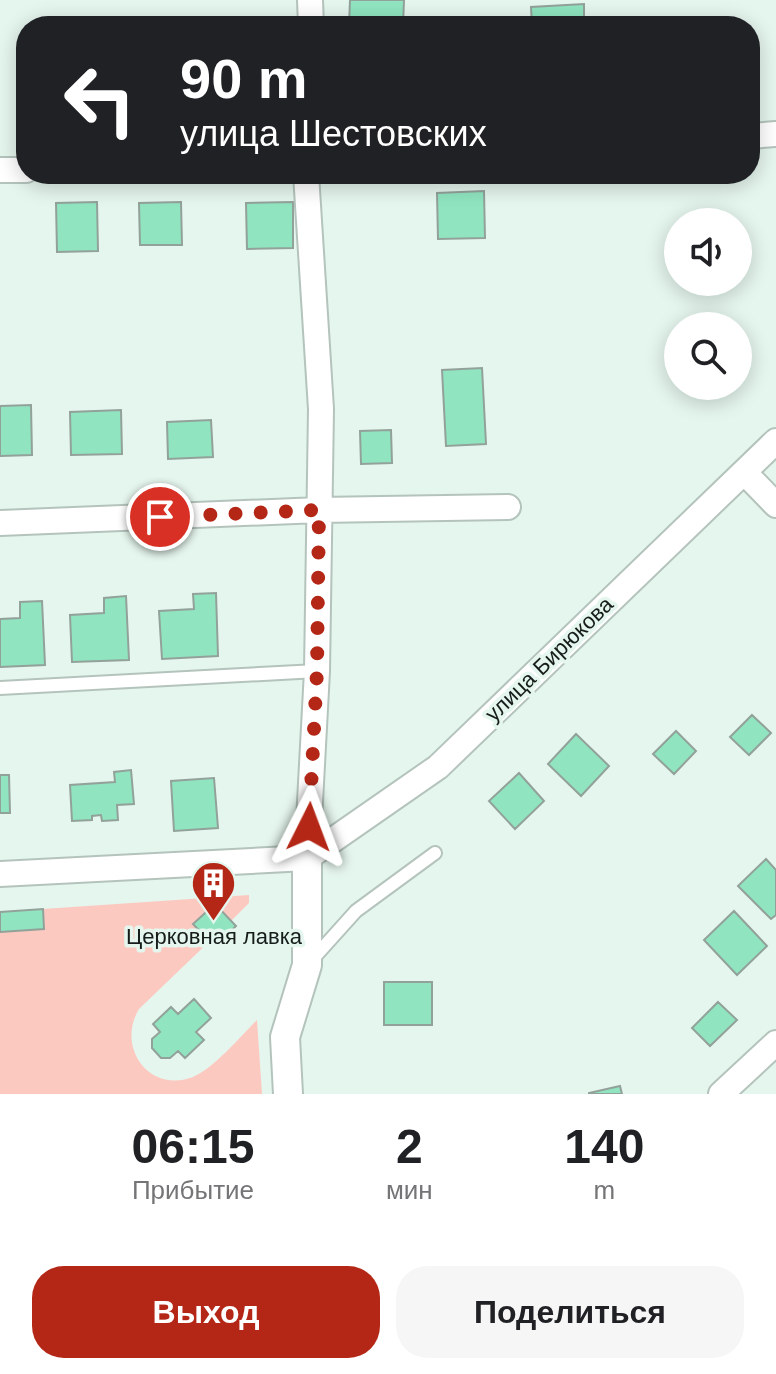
<!DOCTYPE html>
<html lang="ru">
<head>
<meta charset="utf-8">
<style>
  :root { --surface:#fff; --page:#f6f6f6; --text:#202124; --muted:#757577; --accent:#b42716 }
  body { margin:0; font-family:Arial,sans-serif; background:var(--page); color:var(--text); height:100vh; display:flex; flex-direction:column; font-size:30px; white-space:nowrap }
  * { box-sizing:border-box; margin:0 }
  p { font-size:26px; color:var(--muted) }
  .icon { flex:none; width:44px; height:44px; fill:none; stroke:currentColor; stroke-width:2; stroke-linecap:round; stroke-linejoin:round }
  .map { position:relative; height:1094px; overflow:hidden }
  .panel { display:flex; flex-direction:column; background:var(--surface); flex:1 }
  .panel>* { flex:none }
  .hud { position:absolute; left:16px; top:16px; width:744px; height:168px; border-radius:32px; box-shadow:0 4px 20px #0003; background:#202124; color:#fff; overflow:hidden }
  .fabs { position:absolute; left:664px; top:208px; display:grid; gap:16px }
  .fabs a { display:grid; place-items:center; width:88px; height:88px; border-radius:50%; background:var(--surface); box-shadow:0 4px 20px #0003; font-size:40px }
  .pin { position:absolute; display:grid; place-items:center; width:68px; height:68px; color:#fff; margin:-34px; border:4px solid #fff; border-radius:50%; box-shadow:0 2px 8px #0007 }
  .me { position:absolute; width:88px; margin:-44px; rotate:3deg; stroke-linejoin:round; filter:drop-shadow(0 0 6px #0008) }
  .turn { display:flex; align-items:center; gap:28px; height:168px; padding:0 32px; font-size:36px }
  .turn .icon { width:104px; height:104px; stroke-width:2.5 }
  .turn b { display:block; font-size:56px; line-height:68px }
  .eta { display:flex; justify-content:space-evenly; align-items:center; height:136px; text-align:center }
  .eta b { font-size:48px; font-weight:800; line-height:56px }
  .button { display:flex; gap:16px; margin-top:auto; padding:16px 32px }
  .button a { flex:1; height:92px; border-radius:32px; background:var(--accent); color:#fff; font-size:32px; font-weight:800; line-height:92px; text-align:center }
  .button a+a { background:var(--page); color:var(--text) }
  .map>svg:first-child { display:block }
  .green { fill:#fcc9c0 }
  .building { fill:#90e5c0; stroke:#92a29a; stroke-width:2 }
  .lines { fill:none; stroke-linecap:round; stroke-linejoin:round }
  .service-casing { stroke:#b4c4bc; stroke-width:16 }
  .minor-casing { stroke:#b4c4bc; stroke-width:28 }
  .tertiary-casing { stroke:#b4c4bc; stroke-width:32 }
  .service { stroke:#fff; stroke-width:12 }
  .minor { stroke:#fff; stroke-width:24 }
  .tertiary { stroke:#fff; stroke-width:28 }
  .route { stroke:#b42716; stroke-width:14; stroke-dasharray:0 25.2 }
  .labels { text-anchor:middle; dominant-baseline:central; stroke-width:7; stroke-linejoin:round; paint-order:stroke }
  .street-label { font-size:22px; fill:#161c19; stroke:#e5f6ee }
  .poi-label { font-size:22px; fill:#161c19; stroke:#e5f6ee }
</style>
</head>
<body>
<div class="map">
<svg width="776" height="1094" viewBox="0 0 776 1094">
  <rect width="100%" height="100%" fill="#e5f6ee"/>
  <path class="green" d="M249 895V903L231 921 215 904 194 924 207 939 213 934 215 936 139 1009C116 1047 149 1094 193 1077 214 1068 240 1037 257 1020L262 1094H0V932L44 929 43 909Z"/>
  <path class="building" d="M350 0H404L403 26H349Z
    M584 4V26H532L531 7Z
    M471 22V26H428Z
    M484 191 485 238 438 239 437 193Z
    M97 202 98 251 57 252 56 203Z
    M181 202 182 245H140L139 203Z
    M293 202V248L247 249 246 203Z
    M482 368 486 444 446 446 442 370Z
    M31 405 32 455 0 456V406Z
    M121 410 122 454 71 455 70 412Z
    M211 420 213 457 168 459 167 422Z
    M391 430 392 463 361 464 360 431Z
    M216 593 218 656 162 659 159 611 194 609 193 594Z
    M126 596 129 660 72 662 70 615 104 613V598Z
    M42 601 45 665 0 667V619L20 618V602Z
    M752 715 771 733 749 755 730 737Z
    M676 731 696 751 674 774 653 754Z
    M576 734 609 766 581 796 548 764Z
    M131 770 134 804 117 805 118 820 102 821 101 815 92 816V820L72 821 70 785 115 782 114 772Z
    M519 773 544 801 515 829 489 801Z
    M0 775H9L10 813H0Z
    M214 778 218 828 174 831 171 781Z
    M766 859 776 870V915L771 919 738 886Z
    M215 904 236 926 230 932 232 934 222 943 213 934 207 939 193 924Z
    M43 909 44 929 0 932V912Z
    M734 911 767 946 737 975 704 940Z
    M384 982H432V1025H384Z
    M194 999 211 1018 196 1032 204 1040 185 1058 178 1051 170 1058H161L152 1048V1039L160 1032 153 1024 171 1007 178 1014Z
    M718 1002 737 1020 710 1046 692 1028Z
    M620 1086 622 1094H589V1093Z"/>
  <g class="lines">
    <defs>
      <path id="service" d="M0 688 317 671
        M311 961 356 911 435 853"/>
      <path id="minor" d="M310 0 311 26
        M750 136 776 134
        M0 170H26
        M306 174 321 409 317 671 307 858
        M744 472 776 505
        M0 523 319 510 508 507
        M307 858 438 767 776 441
        M0 874 307 858
        M721 1094 776 1043"/>
      <path id="tertiary" d="M288 1094 285 1037 307 965V858"/>
    </defs>
    <use href="#service" class="service-casing"/>
    <use href="#minor" class="minor-casing"/>
    <use href="#tertiary" class="tertiary-casing"/>
    <use href="#service" class="service"/>
    <use href="#minor" class="minor"/>
    <use href="#tertiary" class="tertiary"/>
  </g>
  <g class="lines">
    <path class="route" d="M160 517 319 510 317 671 309 827"/>
  </g>
  <defs>
    <symbol id="building-pin" viewBox="-11 -11 22 30"><path d="M0 17L-7.5 6A9.5 9.5 0 1 1 7.5 6Z" fill="#b42716" stroke="#e5f6ee"/><path d="M-4-6H4V6H1V3H-1V6H-4ZM-2.5-4.3h1.7v1.8h-1.7ZM.8-4.3h1.7v1.8H.8ZM-2.5-1h1.7V.8h-1.7ZM.8-1h1.7V.8H.8Z" fill="#fff"/></symbol>
  </defs>
  <g fill-rule="evenodd">
    <use href="#building-pin" x="188" y="858" width="51" height="69"/>
  </g>
  <g class="labels">
    <g class="street-label">
      <text transform="translate(549 659) rotate(-44)">улица Бирюкова</text>
    </g>
    <g class="poi-label">
      <text x="214" y="936">Церковная лавка</text>
    </g>
  </g>
</svg>
<div class="fabs">
<a><svg class="icon" aria-label="sound" viewBox="0 0 24 24"><path d="M4 9h4l5-4v14l-5-4H4zM17 9q2 3 0 6"/></svg></a>
<a><svg class="icon" aria-label="search" viewBox="0 0 24 24"><circle cx="10" cy="10" r="6"/><path d="M15 15l6 6"/></svg></a>
</div>
<div class="pin" style="left:160px;top:517px;background:#d93025"><svg class="icon" aria-label="arrive" viewBox="0 0 24 24"><path d="M6 21V4h12l-3 4 3 4H6"/></svg></div>
<svg class="me" style="left:309px;top:827px" viewBox="-20 -20 40 40"><path d="M0-17L14 15 0 8-14 15z" fill="#b42716" stroke="#fff" stroke-width="4"/></svg>
<div class="hud">
<div class="turn"><svg class="icon" aria-label="left" viewBox="0 0 24 24"><path d="M17 20v-9H6M10 6l-5 5 5 5"/></svg><div><b>90 m</b>улица Шестовских</div></div>
</div>
</div>
<section class="panel">
<div class="eta">
<div><b>06:15</b><p>Прибытие</p></div>
<div><b>2</b><p>мин</p></div>
<div><b>140</b><p>m</p></div>
</div>
<div class="button"><a>Выход</a><a>Поделиться</a></div>
</section>
</body>
</html>
